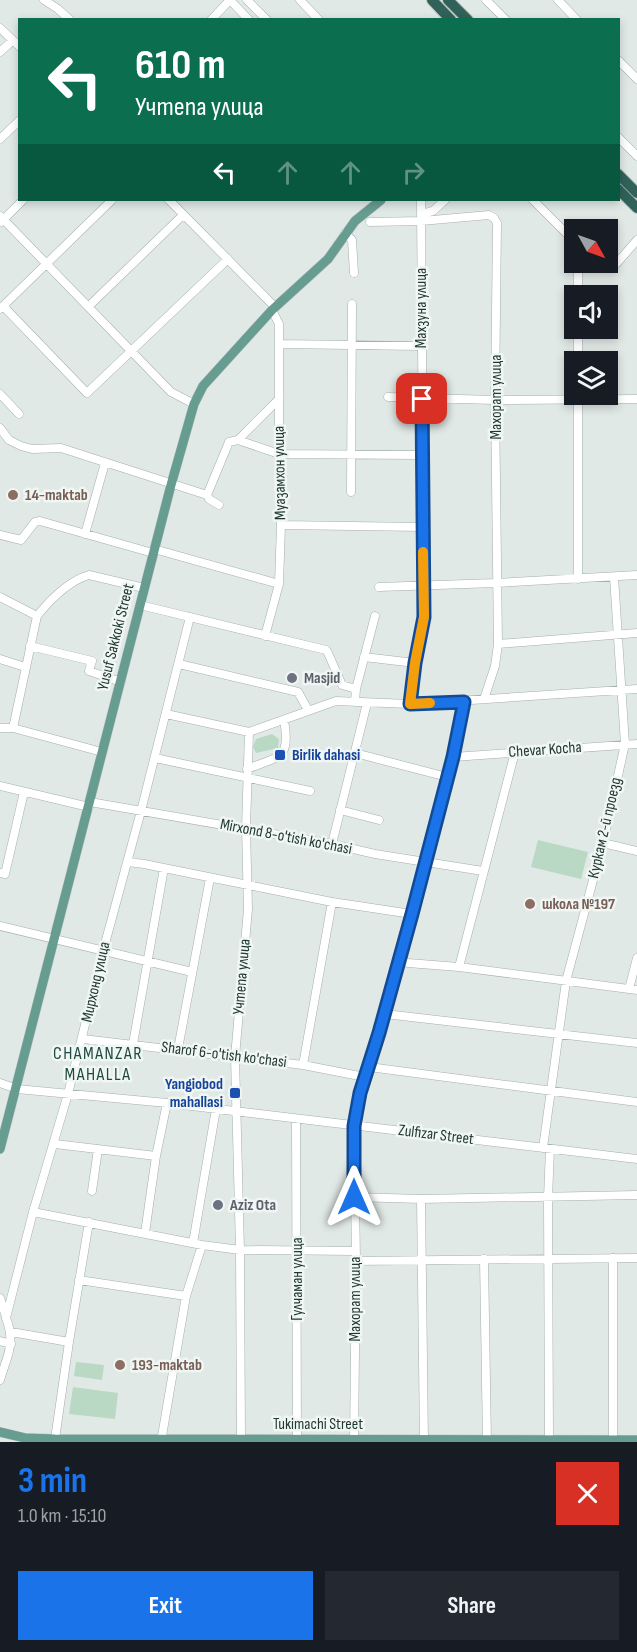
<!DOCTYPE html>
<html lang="en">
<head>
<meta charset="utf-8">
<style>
  :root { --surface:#171b24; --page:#242831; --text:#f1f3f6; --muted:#9ea1a6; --accent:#1a73e8 }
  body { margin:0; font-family:"Sofia Sans Condensed",sans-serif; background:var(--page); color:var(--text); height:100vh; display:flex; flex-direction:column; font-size:22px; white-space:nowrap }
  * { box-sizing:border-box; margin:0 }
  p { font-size:20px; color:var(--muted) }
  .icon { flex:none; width:33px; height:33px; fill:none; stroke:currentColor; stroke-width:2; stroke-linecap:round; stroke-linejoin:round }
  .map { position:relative; height:1442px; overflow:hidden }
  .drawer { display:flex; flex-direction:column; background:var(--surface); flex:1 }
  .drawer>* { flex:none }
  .banner { position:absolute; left:18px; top:18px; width:602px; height:183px; border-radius:0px; box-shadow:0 3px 9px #0003; background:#0b6e4f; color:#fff; overflow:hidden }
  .needle { width:39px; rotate:130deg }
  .buttons { position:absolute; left:564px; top:219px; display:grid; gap:12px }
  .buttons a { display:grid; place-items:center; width:54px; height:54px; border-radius:0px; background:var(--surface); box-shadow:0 3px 9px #0003; font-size:30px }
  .pin { position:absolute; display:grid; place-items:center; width:51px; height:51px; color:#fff; margin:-26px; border-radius:12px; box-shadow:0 3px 9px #0006 }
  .me { position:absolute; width:66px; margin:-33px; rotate:0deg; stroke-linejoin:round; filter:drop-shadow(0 0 4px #0008) }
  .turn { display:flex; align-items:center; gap:21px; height:126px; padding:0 18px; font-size:27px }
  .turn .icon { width:78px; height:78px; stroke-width:2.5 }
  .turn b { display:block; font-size:42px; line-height:51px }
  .lanes { display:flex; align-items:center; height:57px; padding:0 18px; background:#0003; justify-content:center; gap:30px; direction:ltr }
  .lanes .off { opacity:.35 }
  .round { display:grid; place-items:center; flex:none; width:63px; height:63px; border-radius:0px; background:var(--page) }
  .summary { display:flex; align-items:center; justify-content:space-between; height:102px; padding:0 18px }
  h1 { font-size:36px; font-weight:700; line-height:45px; color:var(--accent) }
  .primary-button { display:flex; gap:12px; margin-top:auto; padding:12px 18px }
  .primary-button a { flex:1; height:69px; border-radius:0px; background:var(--accent); color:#fff; font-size:24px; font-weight:700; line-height:69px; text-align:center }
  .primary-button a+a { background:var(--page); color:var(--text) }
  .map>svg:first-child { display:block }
  .green { fill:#bad9c4 }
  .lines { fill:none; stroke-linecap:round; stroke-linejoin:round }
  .minor-casing { stroke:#a3b0ad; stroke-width:9 }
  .major-casing { stroke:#bdc3c2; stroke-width:10 }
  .highway-casing { stroke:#bdc3c2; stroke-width:12 }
  .minor { stroke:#fff; stroke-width:8 }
  .major { stroke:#679c91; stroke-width:9 }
  .highway { stroke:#30625a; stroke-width:10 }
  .route-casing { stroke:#114b97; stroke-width:15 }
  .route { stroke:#1a73e8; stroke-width:10 }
  .slow { stroke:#f59e0b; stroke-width:10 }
  .education-dot { fill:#8d6e63; stroke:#f0f6f3; stroke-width:2 }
  .worship-dot { fill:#6b7280; stroke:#f0f6f3; stroke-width:2 }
  .transit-dot { fill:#1a4fb4; stroke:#f0f6f3; stroke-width:2 }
  .labels { text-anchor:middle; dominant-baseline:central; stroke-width:5; stroke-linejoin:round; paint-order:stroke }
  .street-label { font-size:16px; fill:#223833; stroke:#f0f6f3 }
  .education-label { font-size:16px; font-weight:bold; fill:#785e54; stroke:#f0f6f3; text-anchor:start }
  .worship-label { font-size:16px; font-weight:bold; fill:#5b616d; stroke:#f0f6f3; text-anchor:start }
  .transit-label { font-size:16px; font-weight:bold; fill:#164399; stroke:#f0f6f3; text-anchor:start }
  .neighbourhood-label { font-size:18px; letter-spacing:1.5px; fill:#1f4941; stroke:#f0f6f3 }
</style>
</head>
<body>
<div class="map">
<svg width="637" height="1442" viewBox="0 0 637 1442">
  <rect width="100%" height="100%" fill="#e0e9e6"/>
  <path class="green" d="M272 734 279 739 278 748 256 753 253 747 256 739Z
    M538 840 588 852 581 879 531 867Z
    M76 1362 104 1365 102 1380 74 1376Z
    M73 1387 118 1393 115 1419 69 1414Z"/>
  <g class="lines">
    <defs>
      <path id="minor" d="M44 0 58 9 70 20
        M230 0 249 20
        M247 0 267 20
        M300 0 319 20
        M486 0 506 20
        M558 0 577 20
        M211 20 230 0
        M0 28 20 47
        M0 52 12 41
        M618 60 637 79
        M618 137 637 156
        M0 139 20 120
        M169 200 275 307
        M533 200 574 241
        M421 214 433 211 445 200
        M0 216 171 392 194 404
        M1 222 23 200
        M370 222 421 221 489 215 494 218 497 223 495 400 498 644 495 666 484 699
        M345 233 352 240 354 273
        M597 262 605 268 612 267 617 263 637 240
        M578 296V262
        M3 306 87 393 228 259
        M89 306 183 215
        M0 309 112 200
        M280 344 421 346
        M578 362V328
        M0 394 19 414
        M578 394V579
        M388 397 495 400 637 399
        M0 428 9 440 21 446 32 449 61 448 207 495 209 499 219 505
        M238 440 279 454 422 455
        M351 492 352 304
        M207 495 229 442 238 440 279 399
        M281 525 422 527
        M85 534 105 463
        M0 535 21 540 35 522 40 521 153 553
        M154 549 279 584
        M379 587 496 583 637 575
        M0 597 37 616
        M140 605 326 650 328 653 342 685 356 689
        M265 636 279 584 281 525 279 454V324L272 310
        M498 644 637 633
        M30 646 92 661 89 671 121 682
        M364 657 415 663
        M0 659 25 667
        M179 664 298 692 308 710
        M355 702 356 689 375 616
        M410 704 415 663 424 617 421 200
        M166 714 249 732
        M0 728H13L102 752
        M13 728 37 616C50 600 68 581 89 575L144 588
        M249 732 336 701 410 704 637 689
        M355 753 447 777
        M453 757 637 744
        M155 758 310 791
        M247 769C280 756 291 759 284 720
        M0 786 89 807
        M90 802 332 844 375 854 483 871
        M340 810 379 820
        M603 843 637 851
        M332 844 367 703
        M128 862 144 864 332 902 412 914
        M0 873 5 874 24 792
        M0 926 192 972
        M399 960 408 963 459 967 637 990
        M459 967 515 752
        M629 989 637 958
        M385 1014 637 1043
        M83 1039 303 1065 365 1077
        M133 1044 164 868
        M178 1049 210 878
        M303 1065 332 902
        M369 1067 637 1102
        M0 1083 17 1089 167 1103 637 1159
        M296 1119 297 1440
        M55 1144 156 1156
        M543 1148 566 981 603 843 625 744 614 577
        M92 1191 98 1149
        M354 1197 421 1199 637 1195
        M421 1199 424 1442
        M33 1212 202 1245 240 1250 355 1251
        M145 1233 156 1156 167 1103
        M193 1243 216 1109
        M613 1258V1442
        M484 1259 487 1442
        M356 1261 637 1258
        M79 1280 186 1296
        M0 1298 6 1317
        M11 1332 69 1342
        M0 1341 11 1344
        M0 1380C7 1356 16 1344 6 1318L33 1212 68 1094 103 951 141 811 190 617
        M55 1439 69 1342 89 1222
        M161 1442 186 1296 202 1245
        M241 1442 240 1250 235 1057 248 909 246 828 249 732
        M354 1442 356 1261 354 1126 360 1093 379 1033 426 861 453 757 464 702
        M549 1442 548 1198 550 1149"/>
      <path id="major" d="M0 1149 171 485 194 404 203 386 272 310 328 259 355 221 381 200
        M0 1432 25 1438 55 1439 637 1440"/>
      <path id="highway" d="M432 0 451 20
        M448 0 468 20
        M618 174 637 193
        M618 189 637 208"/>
    </defs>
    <use href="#minor" class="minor-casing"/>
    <use href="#major" class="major-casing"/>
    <use href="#highway" class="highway-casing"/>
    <use href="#minor" class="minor"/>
    <use href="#major" class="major"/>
    <use href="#highway" class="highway"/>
  </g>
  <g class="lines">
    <defs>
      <path id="route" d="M354 1197V1126L360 1093 379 1033 412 914 453 757 464 702 410 704 415 663 424 617 422 399"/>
    </defs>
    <use href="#route" class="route-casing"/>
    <use href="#route" class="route"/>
    <path class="slow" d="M423 552 424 617 415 663 410 704 430 703"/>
  </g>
  <g class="education-dot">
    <circle cx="13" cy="495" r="6"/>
    <circle cx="530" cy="904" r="6"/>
    <circle cx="120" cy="1365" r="6"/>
  </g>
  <g class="worship-dot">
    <circle cx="292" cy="678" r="6"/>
    <circle cx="218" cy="1205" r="6"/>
  </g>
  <g class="transit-dot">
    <rect x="274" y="749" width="12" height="12" rx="3"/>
    <rect x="229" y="1087" width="12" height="12" rx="3"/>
  </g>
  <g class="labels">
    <g class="street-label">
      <text transform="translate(421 308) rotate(-90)">Махзуна улица</text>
      <text transform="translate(496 397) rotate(-90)">Махорат улица</text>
      <text transform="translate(280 473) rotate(-91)">Муазамхон улица</text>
      <text transform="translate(116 637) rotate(-76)">Yusuf Sakkoki Street</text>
      <text transform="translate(545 750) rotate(-4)">Chevar Kocha</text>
      <text transform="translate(605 828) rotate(-77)">Куркам 2-й проезд</text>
      <text transform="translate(286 837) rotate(11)">Mirxond 8-o'tish ko'chasi</text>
      <text transform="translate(242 977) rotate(-85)">Учтепа улица</text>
      <text transform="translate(96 982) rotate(-77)">Мирхонд улица</text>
      <text transform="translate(224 1055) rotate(7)">Sharof 6-o'tish ko'chasi</text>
      <text transform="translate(436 1135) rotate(7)">Zulfizar Street</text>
      <text transform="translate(297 1279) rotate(-90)">Гулчаман улица</text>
      <text transform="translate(355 1299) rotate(-90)">Махорат улица</text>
      <text x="318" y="1424">Tukimachi Street</text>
    </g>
    <g class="education-label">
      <text x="25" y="495">14-maktab</text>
      <text x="542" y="904">школа №197</text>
      <text x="132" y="1365">193-maktab</text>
    </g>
    <g class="worship-label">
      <text x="304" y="678">Masjid</text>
      <text x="230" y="1205">Aziz Ota</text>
    </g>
    <g class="transit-label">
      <text x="292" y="755">Birlik dahasi</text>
      <text x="223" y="1084" text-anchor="end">Yangiobod<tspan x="223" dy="18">mahallasi</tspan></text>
    </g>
    <g class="neighbourhood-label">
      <text x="98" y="1053">CHAMANZAR<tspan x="98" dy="21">MAHALLA</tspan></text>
    </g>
  </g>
</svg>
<div class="buttons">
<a><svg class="needle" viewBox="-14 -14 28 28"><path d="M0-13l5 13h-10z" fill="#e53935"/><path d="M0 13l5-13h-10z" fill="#9ea1a6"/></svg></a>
<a><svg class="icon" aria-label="sound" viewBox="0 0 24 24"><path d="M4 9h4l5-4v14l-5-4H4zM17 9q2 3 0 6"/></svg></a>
<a><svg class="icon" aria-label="layers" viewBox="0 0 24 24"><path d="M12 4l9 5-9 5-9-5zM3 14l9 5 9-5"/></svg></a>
</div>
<div class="pin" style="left:422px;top:399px;background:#d93025"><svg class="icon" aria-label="arrive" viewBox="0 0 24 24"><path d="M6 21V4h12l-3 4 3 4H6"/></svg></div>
<svg class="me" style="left:354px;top:1197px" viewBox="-20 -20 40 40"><path d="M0-17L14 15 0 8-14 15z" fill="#1a73e8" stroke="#fff" stroke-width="4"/></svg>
<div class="banner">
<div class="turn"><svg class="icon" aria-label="left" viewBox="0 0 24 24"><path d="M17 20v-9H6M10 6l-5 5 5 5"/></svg><div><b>610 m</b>Учтепа улица</div></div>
<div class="lanes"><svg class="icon" aria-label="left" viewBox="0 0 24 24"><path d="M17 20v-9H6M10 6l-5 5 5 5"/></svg><svg class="icon off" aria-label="ahead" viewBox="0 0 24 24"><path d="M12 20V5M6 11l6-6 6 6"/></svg><svg class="icon off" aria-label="ahead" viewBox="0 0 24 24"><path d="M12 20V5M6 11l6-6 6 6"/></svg><svg class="icon off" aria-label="right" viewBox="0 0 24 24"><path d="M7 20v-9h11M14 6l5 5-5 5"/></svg></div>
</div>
</div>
<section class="drawer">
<div class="summary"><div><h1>3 min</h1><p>1.0 km · 15:10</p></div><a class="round" style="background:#d93025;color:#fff"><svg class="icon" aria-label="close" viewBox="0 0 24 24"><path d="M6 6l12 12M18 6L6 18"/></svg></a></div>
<div class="primary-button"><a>Exit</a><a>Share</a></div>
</section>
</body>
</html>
